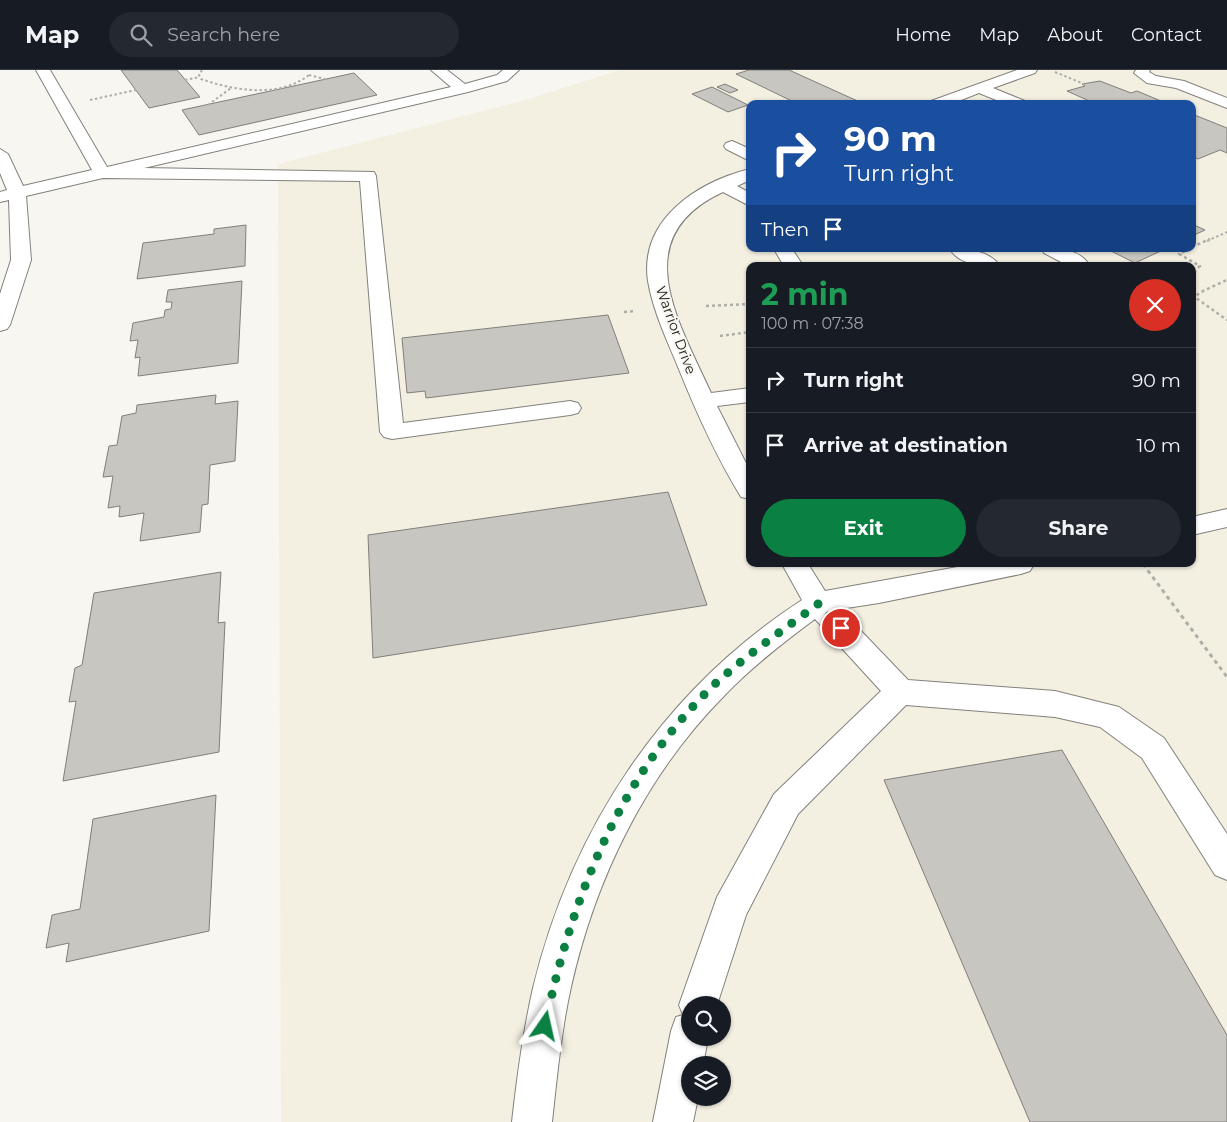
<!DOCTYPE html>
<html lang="en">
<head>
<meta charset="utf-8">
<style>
  :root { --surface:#171b24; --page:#242831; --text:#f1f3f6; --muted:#9ea1a6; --line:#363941; --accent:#0b8043 }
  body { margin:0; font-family:Montserrat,sans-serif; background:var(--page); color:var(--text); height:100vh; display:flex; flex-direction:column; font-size:19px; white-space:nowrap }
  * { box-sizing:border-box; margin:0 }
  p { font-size:16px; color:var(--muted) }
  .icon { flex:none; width:28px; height:28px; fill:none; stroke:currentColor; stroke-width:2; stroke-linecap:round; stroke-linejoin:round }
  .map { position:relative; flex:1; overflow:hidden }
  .drawer { position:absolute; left:746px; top:192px; width:450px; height:305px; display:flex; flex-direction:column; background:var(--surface); border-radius:10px; box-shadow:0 1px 4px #0004 }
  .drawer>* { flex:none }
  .hud { position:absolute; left:746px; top:30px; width:450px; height:152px; border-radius:10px; box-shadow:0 1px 4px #0004; background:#1a4fa0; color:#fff; overflow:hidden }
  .controls { position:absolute; left:681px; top:926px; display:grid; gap:10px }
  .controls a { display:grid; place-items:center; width:50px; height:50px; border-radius:50%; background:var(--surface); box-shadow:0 1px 4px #0004; font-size:25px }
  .pin { position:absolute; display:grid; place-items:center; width:42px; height:42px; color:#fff; margin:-21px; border:2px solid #fff; border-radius:50%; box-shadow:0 1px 5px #0007 }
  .me { position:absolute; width:55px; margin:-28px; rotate:11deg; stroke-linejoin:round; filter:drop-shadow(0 0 4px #0008) }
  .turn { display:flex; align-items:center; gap:18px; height:105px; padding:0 15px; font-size:22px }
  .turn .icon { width:65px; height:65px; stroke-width:2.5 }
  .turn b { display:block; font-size:35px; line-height:42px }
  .then { display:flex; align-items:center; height:48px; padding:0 15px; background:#0003; gap:10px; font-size:19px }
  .round { display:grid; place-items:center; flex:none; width:52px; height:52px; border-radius:26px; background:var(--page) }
  .headline { display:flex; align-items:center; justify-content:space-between; height:85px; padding:0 15px }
  h1 { font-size:30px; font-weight:700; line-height:38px; color:#1e9e55 }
  .primary-button { display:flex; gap:10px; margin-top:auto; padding:10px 15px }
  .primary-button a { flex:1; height:58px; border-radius:30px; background:var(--accent); color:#fff; font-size:20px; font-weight:700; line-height:58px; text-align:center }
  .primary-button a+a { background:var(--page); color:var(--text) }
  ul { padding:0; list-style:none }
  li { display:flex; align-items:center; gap:15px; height:65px; padding:0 15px; border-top:1px solid var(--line) }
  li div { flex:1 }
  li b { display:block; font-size:19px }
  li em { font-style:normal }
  header { display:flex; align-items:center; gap:30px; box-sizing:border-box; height:70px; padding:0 25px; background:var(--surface); border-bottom:1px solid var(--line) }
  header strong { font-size:24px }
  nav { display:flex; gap:28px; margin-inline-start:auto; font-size:18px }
  .search { width:350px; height:45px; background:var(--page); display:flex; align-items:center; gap:12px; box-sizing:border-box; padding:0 18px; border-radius:28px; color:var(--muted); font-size:19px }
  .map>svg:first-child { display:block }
  .built { fill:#f3efe1; fill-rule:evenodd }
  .building { fill:#c7c6c0; stroke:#807f7a }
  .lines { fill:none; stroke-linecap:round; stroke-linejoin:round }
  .minor-casing { stroke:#83817c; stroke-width:2 }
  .path-far2 { stroke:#aeada9; stroke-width:2; stroke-dasharray:2.5 2.5; stroke-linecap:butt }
  .path-far1 { stroke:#aeada9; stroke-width:2.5; stroke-dasharray:3 3; stroke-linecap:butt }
  .path { stroke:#aeada9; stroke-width:3; stroke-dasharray:4 4; stroke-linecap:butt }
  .minor { fill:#fff; fill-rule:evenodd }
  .route { stroke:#0b8043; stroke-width:9; stroke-dasharray:0 16.2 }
  .labels { text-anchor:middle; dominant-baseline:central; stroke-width:4; stroke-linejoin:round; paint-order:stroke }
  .far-street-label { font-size:14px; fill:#232220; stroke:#f8f6f1 }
</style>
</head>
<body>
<header>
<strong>Map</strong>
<div class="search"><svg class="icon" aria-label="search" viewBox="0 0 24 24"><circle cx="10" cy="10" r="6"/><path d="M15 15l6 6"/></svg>Search here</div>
<nav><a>Home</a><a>Map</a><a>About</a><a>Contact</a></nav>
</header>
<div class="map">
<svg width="1227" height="1052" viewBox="0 0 1227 1052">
  <rect width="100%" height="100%" fill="#f8f6f1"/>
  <path class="built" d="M620 0H1227V1052H281L278 94 525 30ZM750 34H1192V179H750ZM750 196H1192V494H750ZM690 935H722V968H690ZM690 995H722V1028H690Z"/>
  <path class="building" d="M121 0H177L200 27 149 38Z
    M749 0H789L862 33 798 34 736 4Z
    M354 3 377 25 199 65 182 40Z
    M1100 11 1131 23 1137 21 1168 34H1096L1067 21 1085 16 1082 14Z
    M725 14 738 20 730 23 717 17Z
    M712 17 748 35 728 42 692 24Z
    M1192 44 1227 58V83L1220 80 1198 89 1192 86Z
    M1192 154 1205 160 1192 166Z
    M246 155 245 196 137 209 143 173 214 164V159Z
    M1107 179H1165L1135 193Z
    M242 211 238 293 138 306 140 287 135 288 138 270 130 271 133 253 164 247 165 240 171 239 172 232H166L168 220Z
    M608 245 629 303 426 328 425 321 407 323 402 268Z
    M216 325 215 334 238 331 235 391 210 395 208 434 202 435 200 462 140 471 144 443 119 447 120 436 108 438 113 406 103 407 109 376 117 375 122 346 136 343 137 335Z
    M668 422 707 535 373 588 368 465Z
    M221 502 218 553 225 552 219 682 63 711 76 631 69 632 75 598 82 595 94 523Z
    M1062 680 1227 965V1052H1030L884 710Z
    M216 725 209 861 66 892 69 873 46 878 52 845 80 839 93 749Z"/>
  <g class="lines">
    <defs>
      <path id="minor" d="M36 0H50L107 97 451 17 431 0H447L465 14 497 5 503 0H519L507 11 468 22 144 98 374 102 376 106 403 353 570 331 578 333 581 338 578 343 570 345 392 369 384 367 380 362 360 111 103 108 26 126 31 190 10 255 7 259 0 261V224L11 190 9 130 0 132V122L7 120 0 103V79L8 84 23 116 92 100Z
        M1017 0H1037L1035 3 993 18 1025 31 1027 34H1006L979 23 951 34H929L931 31Z
        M1136 0H1150L1149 2 1156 6 1184 11 1227 28V38L1176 18 1147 13 1134 3Z
        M732 71 750 79V91L726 79 724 76 726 73Z
        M750 99V110L737 116 750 123V136L723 122C625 167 679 252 711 323L750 318V332L717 336 750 401V429L741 427C716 386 696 342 678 297 667 270 653 241 648 211 639 150 697 112 750 99Z
        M774 179H792L802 194 800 196H784Z
        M950 179C967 179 989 180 1000 196 983 197 959 195 950 179Z
        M1042 179C1058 179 1077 178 1088 193L1085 196H1062L1063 193 1044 183Z
        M1227 439V457L1192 465V447Z
        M782 494H808L825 521 974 494H1034L1030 501 1021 504 879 533 840 539 908 610 1055 621 1119 637 1164 668 1227 764V810L1215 805 1142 688 1100 657 1055 647 906 635 798 744 746 845 717 935H690V968H708L703 995H690V1028H698L693 1052H653L671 961 676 947 683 945 679 935 717 827 774 724 881 621 815 549C784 572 750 598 723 627 645 706 595 810 571 917 561 962 557 1007 552 1052H512C517 1007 523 962 533 918 572 758 663 620 802 530Z"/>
    </defs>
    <use href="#minor" class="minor-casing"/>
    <path class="path-far2" d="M202 0 199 5 201 9C235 21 279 28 309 5
      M1055 2 1084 14
      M309 5 325 9
      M185 10 199 7
      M90 30 136 20
      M208 35 231 18
      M1207 171 1227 162"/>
    <path class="path-far1" d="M1192 177 1210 169
      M1190 179 1179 184 1200 196 1192 204
      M870 196H890
      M1192 225 1227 250
      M1192 229 1201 222 1227 210
      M706 236 750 234
      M624 242 636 241
      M720 266 750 262"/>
    <path class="path" d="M1143 494 1227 607"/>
    <use href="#minor" class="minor"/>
  </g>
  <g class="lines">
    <path class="route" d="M545 956C571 829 620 704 716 613 748 584 783 560 818 534L841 558"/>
  </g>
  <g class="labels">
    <g class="far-street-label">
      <text transform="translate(676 260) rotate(70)">Warrior Drive</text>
    </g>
  </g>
</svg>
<div class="controls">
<a><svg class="icon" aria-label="search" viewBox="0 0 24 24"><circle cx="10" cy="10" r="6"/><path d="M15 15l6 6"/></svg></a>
<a><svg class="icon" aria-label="layers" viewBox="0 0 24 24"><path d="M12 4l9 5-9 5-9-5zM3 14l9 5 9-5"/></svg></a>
</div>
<div class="pin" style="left:841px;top:558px;background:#d93025"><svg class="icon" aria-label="arrive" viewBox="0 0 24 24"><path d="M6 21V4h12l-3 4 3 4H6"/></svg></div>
<svg class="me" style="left:545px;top:956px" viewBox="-20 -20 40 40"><path d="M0-17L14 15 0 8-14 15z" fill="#0b8043" stroke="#fff" stroke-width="4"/></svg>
<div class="hud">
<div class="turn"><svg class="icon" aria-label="right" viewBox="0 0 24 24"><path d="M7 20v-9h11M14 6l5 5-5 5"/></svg><div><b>90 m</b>Turn right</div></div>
<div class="then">Then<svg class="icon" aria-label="arrive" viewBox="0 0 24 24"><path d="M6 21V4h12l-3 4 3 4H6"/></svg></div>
</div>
<section class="drawer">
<div class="headline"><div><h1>2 min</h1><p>100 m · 07:38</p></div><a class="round" style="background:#d93025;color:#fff"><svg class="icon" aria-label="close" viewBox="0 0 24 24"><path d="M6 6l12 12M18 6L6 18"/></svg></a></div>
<ul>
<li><svg class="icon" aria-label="right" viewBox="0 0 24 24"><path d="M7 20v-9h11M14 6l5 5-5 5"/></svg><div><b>Turn right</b></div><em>90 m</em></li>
<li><svg class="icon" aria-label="arrive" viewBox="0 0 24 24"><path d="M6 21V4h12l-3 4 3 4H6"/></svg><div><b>Arrive at destination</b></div><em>10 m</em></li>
</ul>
<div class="primary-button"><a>Exit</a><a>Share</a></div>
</section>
</div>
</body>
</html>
